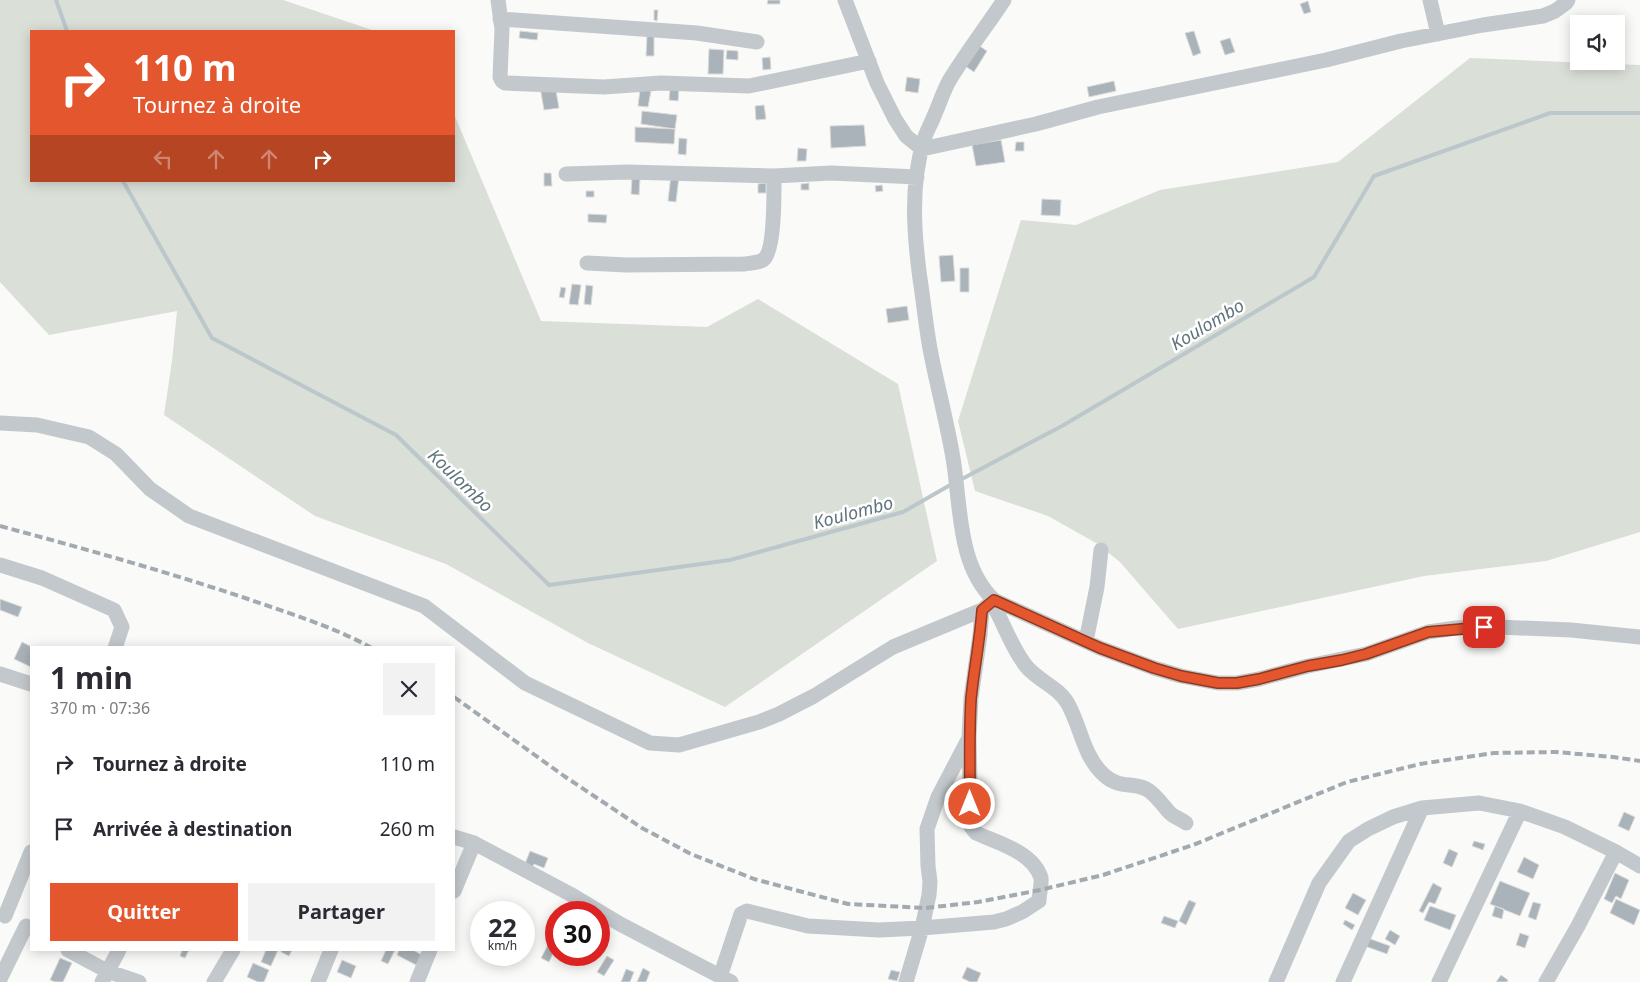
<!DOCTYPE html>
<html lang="fr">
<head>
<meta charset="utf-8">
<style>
  :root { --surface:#fff; --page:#f2f2f3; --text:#2b2b33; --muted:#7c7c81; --accent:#e4572e }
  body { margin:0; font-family:"Noto Sans",sans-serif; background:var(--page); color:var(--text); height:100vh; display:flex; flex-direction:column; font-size:19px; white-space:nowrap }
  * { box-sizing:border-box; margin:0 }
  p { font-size:16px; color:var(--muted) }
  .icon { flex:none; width:28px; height:28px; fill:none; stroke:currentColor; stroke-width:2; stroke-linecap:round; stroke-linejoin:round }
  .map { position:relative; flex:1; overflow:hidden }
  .details { position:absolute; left:30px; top:646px; width:425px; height:305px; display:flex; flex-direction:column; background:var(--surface); border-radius:0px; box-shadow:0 2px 12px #0003 }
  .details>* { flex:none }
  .top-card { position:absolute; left:30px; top:30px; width:425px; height:152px; border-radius:0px; box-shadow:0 2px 12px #0003; background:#e4572e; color:#fff; overflow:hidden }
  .fabs { position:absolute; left:1570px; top:15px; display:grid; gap:10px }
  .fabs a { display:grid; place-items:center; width:55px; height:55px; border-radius:0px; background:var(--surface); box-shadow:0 2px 12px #0003; font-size:25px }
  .speed { position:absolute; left:470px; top:901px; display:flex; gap:10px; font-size:25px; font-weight:700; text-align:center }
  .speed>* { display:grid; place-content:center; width:65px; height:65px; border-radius:50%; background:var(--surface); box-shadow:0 2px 12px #0003; line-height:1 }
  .speed small { font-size:12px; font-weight:400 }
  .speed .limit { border:8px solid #d22; background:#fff; color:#111 }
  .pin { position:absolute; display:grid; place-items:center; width:42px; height:42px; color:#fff; margin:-21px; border-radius:10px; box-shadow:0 2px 8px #0006 }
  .me { position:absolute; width:55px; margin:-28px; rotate:0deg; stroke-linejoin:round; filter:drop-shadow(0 0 4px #0008) }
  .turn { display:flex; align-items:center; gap:18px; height:105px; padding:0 20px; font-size:22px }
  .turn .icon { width:65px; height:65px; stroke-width:2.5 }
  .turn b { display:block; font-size:35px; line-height:42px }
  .lanes { display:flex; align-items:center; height:48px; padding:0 20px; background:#0003; justify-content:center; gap:25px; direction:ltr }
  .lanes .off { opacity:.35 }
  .round { display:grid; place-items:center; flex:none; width:52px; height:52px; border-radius:0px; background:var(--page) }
  .summary { display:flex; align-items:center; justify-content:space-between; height:85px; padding:0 20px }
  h1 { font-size:30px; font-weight:700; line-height:38px }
  .primary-button { display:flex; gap:10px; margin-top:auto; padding:10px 20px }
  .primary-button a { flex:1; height:58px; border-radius:0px; background:var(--accent); color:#fff; font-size:20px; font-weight:700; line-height:58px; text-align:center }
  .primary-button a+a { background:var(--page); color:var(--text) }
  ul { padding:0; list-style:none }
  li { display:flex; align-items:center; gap:15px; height:65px; padding:0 20px }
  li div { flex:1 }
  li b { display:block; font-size:19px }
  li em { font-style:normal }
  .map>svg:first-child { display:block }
  .green { fill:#dadfd7 }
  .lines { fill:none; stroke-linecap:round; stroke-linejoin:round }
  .stream { stroke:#bbc7cb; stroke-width:4 }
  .building { fill:#aab3b9; stroke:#dcdcda }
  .street { stroke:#c3c8cc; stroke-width:15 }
  .rail { stroke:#a2aab0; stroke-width:4; stroke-dasharray:8 4; stroke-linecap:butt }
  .route-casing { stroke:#94391e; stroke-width:12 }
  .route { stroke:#e4572e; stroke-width:9 }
  .labels { text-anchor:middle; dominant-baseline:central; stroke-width:5; stroke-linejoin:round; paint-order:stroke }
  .water-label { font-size:18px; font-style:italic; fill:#60757c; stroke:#fff }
</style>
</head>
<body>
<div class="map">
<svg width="1640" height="982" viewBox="0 0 1640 982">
  <rect width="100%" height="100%" fill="#fafaf8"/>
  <path class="green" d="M0 0H283L375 31H31V181H454V114L541 321 707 327 758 299 898 384 937 561 725 707 588 643 446 564 315 516 164 415 172 361 177 311 49 335 0 282Z
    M1470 58 1640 65V532L1546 561 1424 576 1178 629 1120 562 1096 543 1048 516 975 491 958 421 1021 220 1076 225 1160 190 1338 162Z"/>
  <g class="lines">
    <path class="stream" d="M56 0 67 31
      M123 181 212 338 396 435 549 585 730 560 903 512 952 484
      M960 480 1062 426 1314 277 1374 176 1550 113H1640"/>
  </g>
  <path class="building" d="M768 0H780V4H767Z
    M1308 1 1311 12 1304 14 1300 4Z
    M654 10H658L657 21 654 20Z
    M520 31 538 33 537 40 519 38Z
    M1194 31 1201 53 1193 56 1185 33Z
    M647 36H654V56H646Z
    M1230 38 1235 52 1225 55 1220 41Z
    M978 45 987 51 974 72 965 66Z
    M709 49 724 50 723 74H708Z
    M727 50 738 51V60L726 59Z
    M770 57 771 69 763 70 762 58Z
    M907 77 920 79 918 93 905 91Z
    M1114 81 1116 91 1089 97 1087 87Z
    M555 85 559 108 544 110 540 87Z
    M670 89H679L678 101 669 100Z
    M640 90 651 91 648 107 638 106Z
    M764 105 766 119 756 120 755 106Z
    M642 111 677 115 675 129 641 124Z
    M864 125 866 146 831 148 830 126Z
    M635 127 675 129 674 144 635 142Z
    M679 138 687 139 686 155 678 154Z
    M1001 140 1005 162 976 166 972 145Z
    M1016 142H1024V151H1015Z
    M798 148 807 149 806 161H797Z
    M544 173H551L552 186H544Z
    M671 175 679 176 676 202 668 201Z
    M632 178 640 179 639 195 631 194Z
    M766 183V193H758V184Z
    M809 183V190H801V184Z
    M882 185 883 191 876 192 875 186Z
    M586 191H594V197H586Z
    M1042 199 1061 200 1060 216 1041 215Z
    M588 214 607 215 606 223 588 222Z
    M953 255 955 281 941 282 939 256Z
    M960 268H969V292H960Z
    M572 284 581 285 578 305 569 304Z
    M586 285 593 286 591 305 584 304Z
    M561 287 566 288 564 298 559 297Z
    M907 306 909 320 888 323 886 309Z
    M0 599 22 607 18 617 0 610Z
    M22 642 34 648H31V667L14 659Z
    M1624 812 1635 817 1629 831 1618 826Z
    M1474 841 1485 844 1483 850 1472 846Z
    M1449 849 1458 853 1452 867 1443 863Z
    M530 851 548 858 544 868 534 864 530 872 523 869Z
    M1524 857 1539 865 1533 879 1517 872Z
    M1615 873 1629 880 1621 899 1616 896 1612 903 1604 899Z
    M1500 881 1530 893 1520 916 1490 904Z
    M1433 883 1442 888 1435 904 1429 902 1423 913 1419 911Z
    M1353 893 1366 900 1358 915 1345 908Z
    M1616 899 1640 910 1634 925 1610 913Z
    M1189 900 1196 903 1186 925 1179 921Z
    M1533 902 1541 904 1536 920 1528 917Z
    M1430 906 1456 915 1450 930 1424 920Z
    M1495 906 1504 909 1502 919 1492 916Z
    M1164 916 1178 921 1175 928 1161 923Z
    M1345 920 1355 925 1352 930 1343 924Z
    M1390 930 1400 936 1395 945 1385 939Z
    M1520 933 1529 936 1525 948 1516 945Z
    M1365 937 1390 946 1387 954 1362 945Z
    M549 943 556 947 549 962 541 958Z
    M182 950H189L185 958 180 956Z
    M266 950H278L271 966 261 962Z
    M281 950H292L289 956 281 952Z
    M386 950H395L388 964 381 961Z
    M399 950H413L422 955 416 965 397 955Z
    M607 956 614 960 604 976 597 972Z
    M60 958 72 963 63 982H55L50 980Z
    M342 960 356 966 351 978 337 972Z
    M253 963 269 970 264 982H258L247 977Z
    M967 967 981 973 977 982H970L962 978Z
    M643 968 650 972 646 982H637Z
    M626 969 634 972 630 982H621Z
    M891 970 900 972 897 981 888 979Z
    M1501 975 1508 980 1507 982H1496Z"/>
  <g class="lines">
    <path class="street" d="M498 0 502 29 500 77 502 81 505 83 604 87 661 83 749 86 869 61
      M845 0 877 83 895 119 906 136 922 149 1036 124 1098 107 1326 60 1401 41 1483 25 1543 16 1555 11 1566 3 1568 0
      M1004 0C986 27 966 53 949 81 943 92 939 105 934 116 931 124 926 132 924 140 910 185 914 234 920 279 924 304 926 329 931 354 938 389 947 423 953 458 961 505 957 565 994 600L1100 648 1154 668 1181 676 1218 683H1237L1259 679 1308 666 1366 654 1428 632 1456 628 1498 627 1571 630 1640 637
      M1430 0 1438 34
      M500 19 697 33 757 42
      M566 174 628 172 774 176 831 173 917 177
      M587 263 626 265 744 264C750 263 758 263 763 260 775 252 774 191 774 176
      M0 423 37 425 89 437 116 454 150 489 189 516 424 606 525 683 650 743 679 745 759 722 779 714 814 696 893 647 982 610 994 600
      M0 565 42 578 114 610 122 627 115 648
      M992 603C1004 623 1011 647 1026 666 1038 681 1059 687 1068 704 1081 727 1083 756 1104 775 1119 789 1132 782 1146 789 1156 794 1162 805 1170 813 1174 817 1181 819 1186 823
      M1086 641 1097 587 1101 550
      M0 674 31 684
      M454 837 474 843 570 894 620 924 731 982
      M454 891 474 843
      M5 916 31 852
      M68 950 107 971 139 982
      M720 977 741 914 747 911 808 926 879 930 922 928 994 922 1006 919 1022 912 1039 901C1039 894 1042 885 1041 878 1033 852 998 843 976 833L971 827 969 738
      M0 979 26 926
      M102 982 119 950
      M214 982 233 950
      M318 982 331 950
      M417 982 430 950
      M906 982 922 928 929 895 930 882 928 866 927 829 938 797 969 738 971 698 980 635 982 610
      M1276 982 1319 883 1349 841 1368 829 1393 817 1422 808 1479 803 1520 811 1565 827 1616 852 1640 866
      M1343 982 1422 808
      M1439 982 1520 811
      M1546 982 1578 926 1616 852"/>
    <path class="rail" d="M0 526C82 548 164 571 245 598 288 613 332 626 372 648
      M454 697 564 776 642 828 691 854 754 879 848 904 926 908 978 902 1040 890 1103 875 1193 845 1347 782 1420 764 1494 753 1556 752 1613 757 1640 761"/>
  </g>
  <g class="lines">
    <defs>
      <path id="route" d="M970 804C970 769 969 734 971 699 974 669 980 640 982 610L994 600 1100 648 1154 668 1181 676 1218 683H1237L1259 679 1308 666 1342 660 1366 654 1428 632 1484 627"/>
    </defs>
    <use href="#route" class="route-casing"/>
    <use href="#route" class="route"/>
  </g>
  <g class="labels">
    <g class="water-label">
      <text transform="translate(1207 324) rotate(-31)">Koulombo</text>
      <text transform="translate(461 480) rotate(44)">Koulombo</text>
      <text transform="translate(853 512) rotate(-15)">Koulombo</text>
    </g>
  </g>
</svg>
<div class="fabs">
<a><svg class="icon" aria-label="sound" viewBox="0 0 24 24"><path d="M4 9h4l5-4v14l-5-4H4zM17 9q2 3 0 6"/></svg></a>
</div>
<div class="speed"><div>22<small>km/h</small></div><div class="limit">30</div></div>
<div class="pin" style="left:1484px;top:627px;background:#d93025"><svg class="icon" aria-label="arrive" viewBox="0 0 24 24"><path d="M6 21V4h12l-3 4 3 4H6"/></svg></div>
<svg class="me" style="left:970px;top:804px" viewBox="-20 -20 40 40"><circle r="17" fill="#e4572e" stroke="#fff" stroke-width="3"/><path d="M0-11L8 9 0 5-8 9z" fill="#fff"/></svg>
<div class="top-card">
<div class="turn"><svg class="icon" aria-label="right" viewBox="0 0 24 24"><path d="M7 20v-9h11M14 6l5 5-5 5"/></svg><div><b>110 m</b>Tournez à droite</div></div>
<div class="lanes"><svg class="icon off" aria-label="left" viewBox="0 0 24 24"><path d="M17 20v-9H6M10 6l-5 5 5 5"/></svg><svg class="icon off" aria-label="ahead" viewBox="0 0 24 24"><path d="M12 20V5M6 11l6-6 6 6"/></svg><svg class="icon off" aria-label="ahead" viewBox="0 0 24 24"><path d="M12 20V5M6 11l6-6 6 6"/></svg><svg class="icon" aria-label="right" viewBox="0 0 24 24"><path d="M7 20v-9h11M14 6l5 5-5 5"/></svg></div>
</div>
<section class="details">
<div class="summary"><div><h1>1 min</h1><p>370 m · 07:36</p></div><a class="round"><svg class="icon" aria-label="close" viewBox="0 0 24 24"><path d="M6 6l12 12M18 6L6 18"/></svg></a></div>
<ul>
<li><svg class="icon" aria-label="right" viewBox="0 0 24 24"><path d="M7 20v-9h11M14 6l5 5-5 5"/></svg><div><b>Tournez à droite</b></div><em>110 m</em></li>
<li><svg class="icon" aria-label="arrive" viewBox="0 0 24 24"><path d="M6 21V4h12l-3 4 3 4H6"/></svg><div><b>Arrivée à destination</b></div><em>260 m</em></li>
</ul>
<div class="primary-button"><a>Quitter</a><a>Partager</a></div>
</section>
</div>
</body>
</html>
